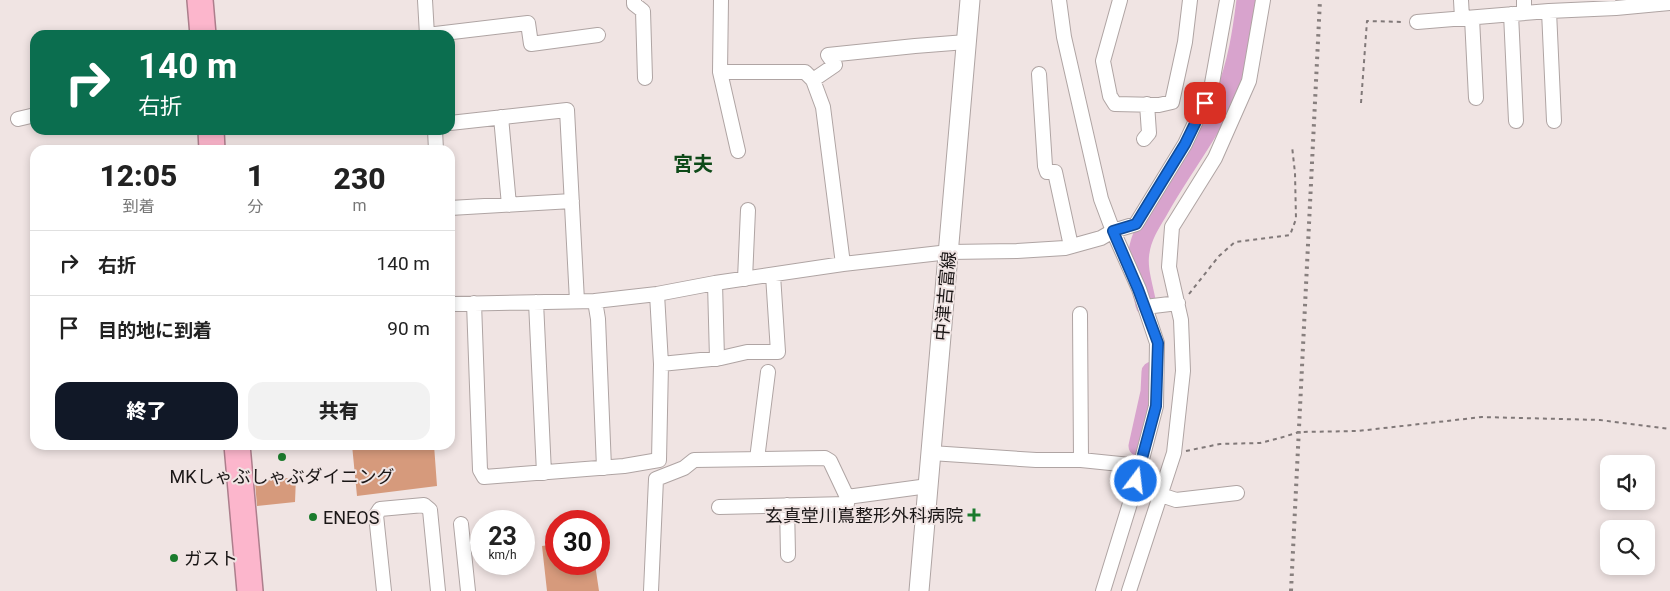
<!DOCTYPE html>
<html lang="ja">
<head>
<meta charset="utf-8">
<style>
  :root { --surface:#fff; --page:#f2f2f2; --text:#222; --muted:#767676; --line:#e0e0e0; --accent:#111827 }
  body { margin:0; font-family:Roboto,"Noto Sans JP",sans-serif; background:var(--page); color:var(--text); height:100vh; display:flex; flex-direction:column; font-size:19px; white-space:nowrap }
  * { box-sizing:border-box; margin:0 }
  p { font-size:16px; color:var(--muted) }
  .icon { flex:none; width:28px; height:28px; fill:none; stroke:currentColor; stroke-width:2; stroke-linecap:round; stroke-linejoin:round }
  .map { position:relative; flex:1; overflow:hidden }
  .panel { position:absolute; left:30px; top:145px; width:425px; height:305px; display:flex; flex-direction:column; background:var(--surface); border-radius:15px; box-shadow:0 2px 8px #0003 }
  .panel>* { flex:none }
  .guide { position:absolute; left:30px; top:30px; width:425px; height:105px; border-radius:15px; box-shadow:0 2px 8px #0003; background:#0b6e4f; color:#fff; overflow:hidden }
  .controls { position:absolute; left:1600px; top:455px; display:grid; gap:10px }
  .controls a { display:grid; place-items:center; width:55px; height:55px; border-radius:10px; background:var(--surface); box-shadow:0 2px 8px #0003; font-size:25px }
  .speed { position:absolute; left:470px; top:510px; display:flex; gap:10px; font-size:25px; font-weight:700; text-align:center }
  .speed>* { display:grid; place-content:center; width:65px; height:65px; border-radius:50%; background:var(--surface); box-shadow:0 2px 8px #0003; line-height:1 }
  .speed small { font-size:12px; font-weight:400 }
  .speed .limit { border:8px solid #d22; background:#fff; color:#111 }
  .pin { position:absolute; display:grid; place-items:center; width:42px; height:42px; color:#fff; margin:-21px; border-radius:10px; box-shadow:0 2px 8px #0006 }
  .me { position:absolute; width:55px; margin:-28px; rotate:15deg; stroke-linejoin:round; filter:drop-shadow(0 0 4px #0008) }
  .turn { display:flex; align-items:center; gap:18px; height:105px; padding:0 25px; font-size:22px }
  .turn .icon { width:65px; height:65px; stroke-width:2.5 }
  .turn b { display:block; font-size:35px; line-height:42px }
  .eta { display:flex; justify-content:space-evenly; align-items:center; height:85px; text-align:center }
  .eta b { font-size:30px; font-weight:800; line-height:35px }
  .primary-button { display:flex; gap:10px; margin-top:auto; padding:10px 25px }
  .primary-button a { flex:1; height:58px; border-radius:15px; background:var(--accent); color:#fff; font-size:20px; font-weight:800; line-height:58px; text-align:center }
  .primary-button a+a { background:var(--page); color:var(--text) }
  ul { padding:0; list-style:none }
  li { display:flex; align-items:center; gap:15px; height:65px; padding:0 25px; border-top:1px solid var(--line) }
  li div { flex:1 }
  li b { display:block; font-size:19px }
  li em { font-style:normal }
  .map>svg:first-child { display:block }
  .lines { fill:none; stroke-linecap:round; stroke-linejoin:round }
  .river { stroke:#d8a3cd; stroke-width:21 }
  .building { fill:#d69a7c }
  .street-casing { stroke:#afa4a3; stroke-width:16 }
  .secondary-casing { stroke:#afa4a3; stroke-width:21 }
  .highway-casing { stroke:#ad7e8c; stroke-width:28 }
  .path { stroke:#807878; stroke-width:2; stroke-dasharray:4 4; stroke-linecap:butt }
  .street { stroke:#fff; stroke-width:14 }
  .secondary { stroke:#fff; stroke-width:19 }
  .highway { stroke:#fcb6cc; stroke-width:25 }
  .rail { stroke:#877f7e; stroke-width:4; stroke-dasharray:2.5 5; stroke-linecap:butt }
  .route-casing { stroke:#114b97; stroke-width:12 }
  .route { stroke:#1a73e8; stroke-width:9 }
  .poi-dot { fill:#1b7b2d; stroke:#f0e4e3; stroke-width:2 }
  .labels { text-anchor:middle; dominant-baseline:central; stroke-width:4; stroke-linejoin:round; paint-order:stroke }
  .street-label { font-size:18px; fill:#1a1616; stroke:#f0e4e3 }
  .poi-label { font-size:18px; fill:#1a1616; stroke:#f0e4e3; text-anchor:start }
  .quarter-label { font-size:20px; font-weight:bold; fill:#0e4a19; stroke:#f0e4e3 }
</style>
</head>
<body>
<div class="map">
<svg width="1670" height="591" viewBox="0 0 1670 591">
  <rect width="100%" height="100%" fill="#f0e4e3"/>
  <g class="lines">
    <path class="river" d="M1146 305C1143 288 1136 269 1139 252 1141 237 1149 224 1157 211 1178 172 1207 137 1225 96 1238 66 1243 32 1247 0
      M1139 446 1151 392 1152 372"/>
  </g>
  <path class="building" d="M352 445H434L437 486 357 496Z
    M296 477 295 502 257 506 255 482Z
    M556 544V564H595L599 591H547L542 546Z"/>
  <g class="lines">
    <defs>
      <path id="street" d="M425 0 427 35
        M634 0V4L643 11 645 78
        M721 0 720 72H805L813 80 823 107 843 264
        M1120 0 1103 61 1110 96 1115 104 1159 105 1172 102 1185 42 1190 0
        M1461 0 1462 18
        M1524 0V13
        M1549 11 1554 121
        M1511 14 1516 121
        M1472 18 1476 98
        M1417 22 1549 11 1616 8 1670 3
        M427 35 528 23 531 44 598 35
        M720 72 738 151
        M1039 74 1045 166 1047 172H1055L1071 246
        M813 80 835 65 828 55 915 46 966 42
        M501 117 509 205
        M18 119 35 115
        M450 123 567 110 577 301
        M435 130 436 150
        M1144 139 1149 133 1147 104
        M450 208 572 201
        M745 279 748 210
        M715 283 717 359
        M595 301 598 319 604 468
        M536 302 544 473
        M474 303 480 470 484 477 624 466 659 460 661 364 657 294
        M450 304 595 301 657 294 715 283 843 264 949 252 1017 251 1065 248 1101 238 1113 231 1101 199 1064 37 1059 0
        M1145 307 1178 303
        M1080 314 1081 460
        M661 364 721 358 747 352H778L773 275
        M931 453 1036 460H1081L1140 466
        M757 459 768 372
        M1161 495 1176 500 1237 493
        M787 505 788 555
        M719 507 847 504V497
        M461 524 468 591
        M384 591 376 515 380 509 424 505 430 510 438 591
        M651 591 656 479 684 468 694 460 825 458 830 461 847 497 928 486
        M1103 591 1132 497 1156 406 1157 343 1139 289 1113 231 1136 224 1185 144 1211 89 1227 0
        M1129 591 1174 453 1183 371 1181 320 1169 267 1172 227 1215 158 1249 81 1263 0"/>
      <path id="secondary" d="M919 591 970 0"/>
      <path id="highway" d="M200 0 203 35
        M211 130 212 150
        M237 445 250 591"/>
    </defs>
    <use href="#street" class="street-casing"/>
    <use href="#secondary" class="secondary-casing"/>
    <use href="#highway" class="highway-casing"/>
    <path class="path" d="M1361 103 1367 21 1404 22
      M1189 294 1219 256 1235 242 1290 235 1296 219 1295 173 1292 146
      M1186 451 1220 444 1260 443 1280 438 1299 432 1358 431 1482 417 1600 420 1670 429"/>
    <use href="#street" class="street"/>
    <use href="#secondary" class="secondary"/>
    <use href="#highway" class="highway"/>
    <path class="rail" d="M1291 591 1320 0"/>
  </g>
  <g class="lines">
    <defs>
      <path id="route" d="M1136 481 1156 406 1158 343 1138 289 1113 231 1136 224 1185 144 1205 103"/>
    </defs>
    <use href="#route" class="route-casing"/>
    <use href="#route" class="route"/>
  </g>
  <g class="poi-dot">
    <circle cx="282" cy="457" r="5"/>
    <path d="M971.5 507.5h5v5h5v5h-5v5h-5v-5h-5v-5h5z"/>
    <circle cx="313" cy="517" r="5"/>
    <circle cx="174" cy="558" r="5"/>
  </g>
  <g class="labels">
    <g class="street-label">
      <text transform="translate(945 296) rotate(-85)">中津吉富線</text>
    </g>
    <g class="poi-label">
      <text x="282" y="476" text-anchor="middle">MKしゃぶしゃぶダイニング</text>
      <text x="963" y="515" text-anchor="end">玄真堂川嶌整形外科病院</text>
      <text x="323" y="517">ENEOS</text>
      <text x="184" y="558">ガスト</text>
    </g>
    <g class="quarter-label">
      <text x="693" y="164">宮夫</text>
    </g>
  </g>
</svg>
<div class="controls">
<a><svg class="icon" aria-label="sound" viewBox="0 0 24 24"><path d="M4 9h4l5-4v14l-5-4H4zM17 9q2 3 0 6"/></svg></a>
<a><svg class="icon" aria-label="search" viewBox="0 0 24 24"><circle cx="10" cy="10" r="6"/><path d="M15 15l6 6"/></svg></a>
</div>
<div class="speed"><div>23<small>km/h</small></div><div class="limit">30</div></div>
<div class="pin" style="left:1205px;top:103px;background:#d93025"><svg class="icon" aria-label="arrive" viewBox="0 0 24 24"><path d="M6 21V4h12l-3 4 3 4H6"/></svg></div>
<svg class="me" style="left:1136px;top:481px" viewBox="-20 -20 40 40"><circle r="17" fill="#1a73e8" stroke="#fff" stroke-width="3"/><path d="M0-11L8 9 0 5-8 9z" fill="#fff"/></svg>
<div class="guide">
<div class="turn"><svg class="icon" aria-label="right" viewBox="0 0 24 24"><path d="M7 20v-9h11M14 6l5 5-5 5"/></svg><div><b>140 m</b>右折</div></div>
</div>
<section class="panel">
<div class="eta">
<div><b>12:05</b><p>到着</p></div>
<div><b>1</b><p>分</p></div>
<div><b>230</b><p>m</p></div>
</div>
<ul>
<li><svg class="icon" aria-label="right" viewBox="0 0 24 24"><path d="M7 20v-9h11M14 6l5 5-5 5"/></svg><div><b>右折</b></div><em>140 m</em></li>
<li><svg class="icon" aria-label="arrive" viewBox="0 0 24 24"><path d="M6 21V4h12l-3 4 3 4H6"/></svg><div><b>目的地に到着</b></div><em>90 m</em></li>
</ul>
<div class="primary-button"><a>終了</a><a>共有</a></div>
</section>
</div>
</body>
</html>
